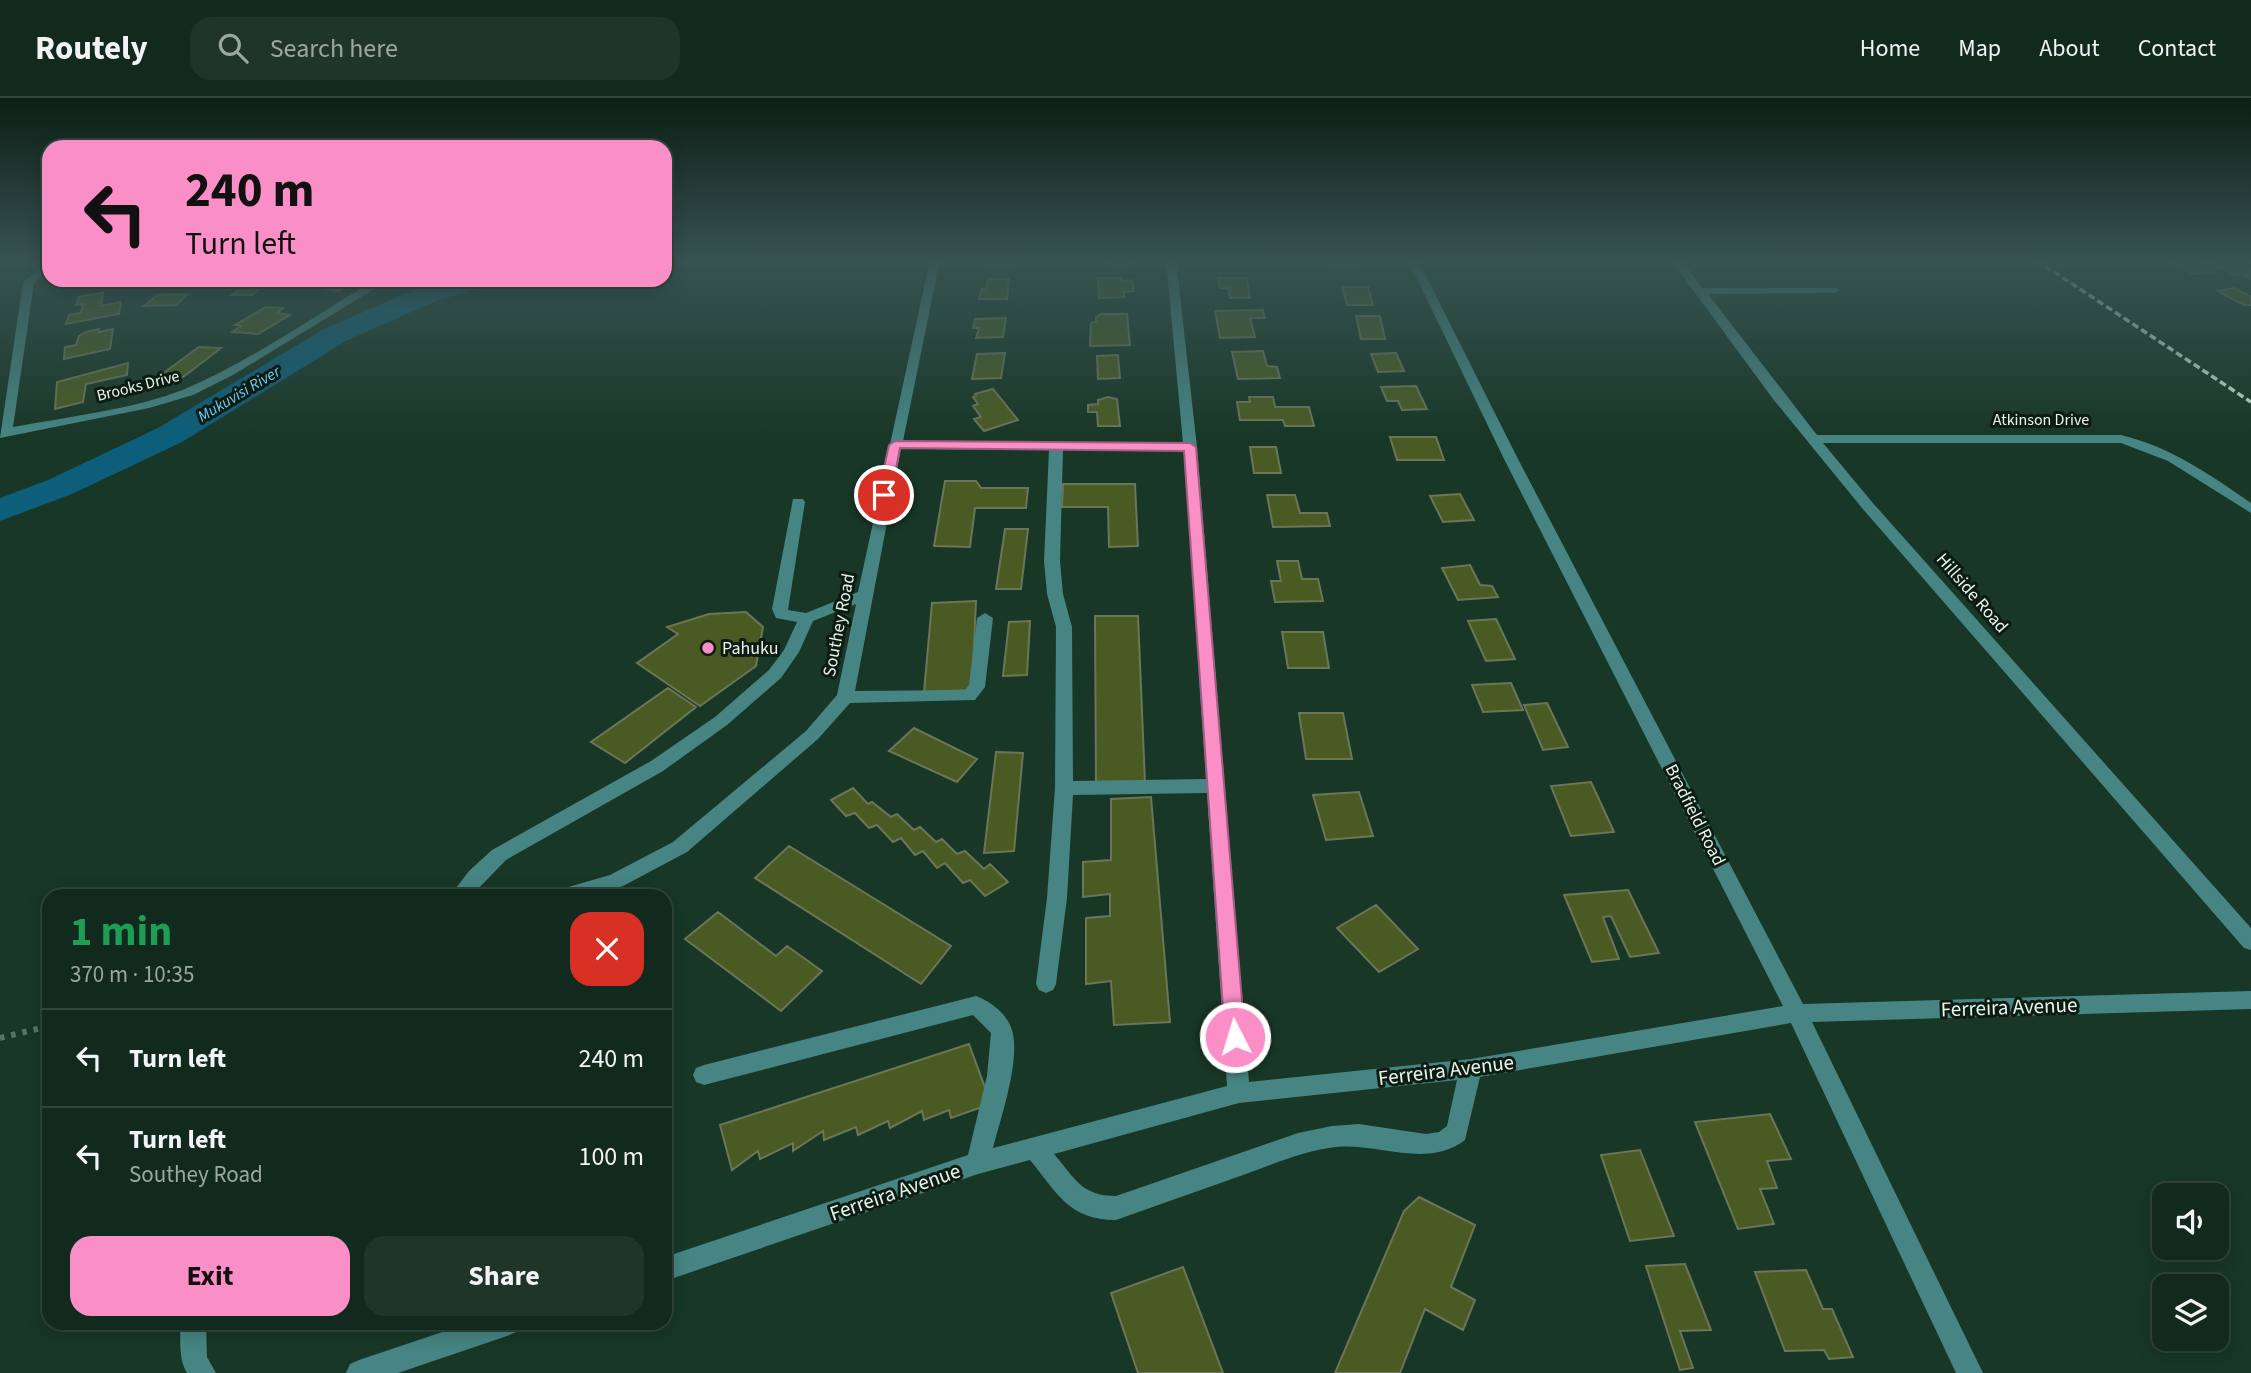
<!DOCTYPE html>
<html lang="en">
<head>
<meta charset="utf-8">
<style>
  :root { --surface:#12291d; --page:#1f352a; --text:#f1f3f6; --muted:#9ca6a4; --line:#31453b; --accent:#fa8fc8 }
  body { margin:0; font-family:"Source Sans 3",sans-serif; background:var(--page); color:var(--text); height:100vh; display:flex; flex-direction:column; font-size:26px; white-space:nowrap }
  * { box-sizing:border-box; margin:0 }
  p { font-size:23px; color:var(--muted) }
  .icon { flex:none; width:38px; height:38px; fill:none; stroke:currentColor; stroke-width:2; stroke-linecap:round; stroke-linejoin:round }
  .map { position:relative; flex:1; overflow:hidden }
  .side { position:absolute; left:42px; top:791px; width:630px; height:441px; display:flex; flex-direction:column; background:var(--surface); border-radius:21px; box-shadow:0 4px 18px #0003,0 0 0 2px var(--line) }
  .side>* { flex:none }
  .guide { position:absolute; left:42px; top:42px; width:630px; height:147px; border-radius:21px; box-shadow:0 4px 18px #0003,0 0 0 2px var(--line); background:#fa8fc8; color:#111; overflow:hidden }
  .controls { position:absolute; left:2152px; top:1085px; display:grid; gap:14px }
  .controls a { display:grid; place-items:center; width:77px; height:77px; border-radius:14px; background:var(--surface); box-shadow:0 4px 18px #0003,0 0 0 2px var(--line); font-size:35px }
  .pin { position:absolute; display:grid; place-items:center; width:60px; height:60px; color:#fff; margin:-30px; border:4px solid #fff; border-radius:50%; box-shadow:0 2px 7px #0007 }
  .me { position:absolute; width:77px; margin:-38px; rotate:355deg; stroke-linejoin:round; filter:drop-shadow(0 0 5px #0008) }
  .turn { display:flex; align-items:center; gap:24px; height:147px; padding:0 28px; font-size:32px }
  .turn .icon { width:91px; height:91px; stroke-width:2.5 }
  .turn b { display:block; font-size:49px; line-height:60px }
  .round { display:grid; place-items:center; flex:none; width:74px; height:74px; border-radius:21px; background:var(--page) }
  .overview { display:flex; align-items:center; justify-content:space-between; height:119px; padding:0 28px }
  h1 { font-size:42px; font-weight:700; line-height:52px; color:#1e9e55 }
  .button { display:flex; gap:14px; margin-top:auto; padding:14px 28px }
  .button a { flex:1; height:80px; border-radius:21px; background:var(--accent); color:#111; font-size:28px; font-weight:700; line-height:80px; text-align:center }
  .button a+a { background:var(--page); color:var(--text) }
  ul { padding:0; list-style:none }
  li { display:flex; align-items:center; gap:21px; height:98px; padding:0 28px; border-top:2px solid var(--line) }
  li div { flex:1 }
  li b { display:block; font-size:26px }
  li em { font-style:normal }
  header { display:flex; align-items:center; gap:42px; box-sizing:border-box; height:98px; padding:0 35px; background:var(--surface); border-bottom:2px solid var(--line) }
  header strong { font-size:33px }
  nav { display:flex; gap:38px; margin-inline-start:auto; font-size:24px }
  .search { width:490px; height:63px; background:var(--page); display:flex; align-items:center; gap:18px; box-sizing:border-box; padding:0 24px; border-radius:21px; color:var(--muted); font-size:26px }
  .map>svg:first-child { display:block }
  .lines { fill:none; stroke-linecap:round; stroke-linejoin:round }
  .river { fill:#0c5e7a; fill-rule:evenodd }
  .building { fill:#495b23; stroke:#6b7658; stroke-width:2 }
  .path { stroke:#587365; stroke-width:6; stroke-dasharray:4.5 7; stroke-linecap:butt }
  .minor { fill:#468583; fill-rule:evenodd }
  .rail { stroke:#c9ddd1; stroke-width:3.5; stroke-dasharray:7 3.5; stroke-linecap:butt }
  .route { fill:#fa8fc8; stroke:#a25d82; stroke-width:2 }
  .poi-dot { fill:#fa8fc8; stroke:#0e1b13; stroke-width:2.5 }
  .labels { text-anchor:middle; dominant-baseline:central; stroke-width:6; stroke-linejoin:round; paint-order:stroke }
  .far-street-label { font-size:16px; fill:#e4f6eb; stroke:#0e1b13 }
  .far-water-label { font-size:16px; font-style:italic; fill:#67cffa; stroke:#0e1b13 }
  .street-label { font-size:18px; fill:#e4f6eb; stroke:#0e1b13 }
  .poi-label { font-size:18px; fill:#e4f6eb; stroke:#0e1b13; text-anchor:start }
  .near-street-label { font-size:21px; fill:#e4f6eb; stroke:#0e1b13 }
</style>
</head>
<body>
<header>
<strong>Routely</strong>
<div class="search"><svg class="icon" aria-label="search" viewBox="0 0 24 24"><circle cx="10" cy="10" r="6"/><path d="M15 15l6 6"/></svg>Search here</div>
<nav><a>Home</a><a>Map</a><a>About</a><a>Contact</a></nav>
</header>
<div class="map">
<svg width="2251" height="1275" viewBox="0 0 2251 1275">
  <rect width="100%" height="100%" fill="#183727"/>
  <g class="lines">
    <path class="river" d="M447 182H491L487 188 436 203 346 243 182 344 72 396 0 423V400L48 382 158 330 324 231 416 191Z"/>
  </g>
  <path class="building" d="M991 162H1016L1015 168H990Z
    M1100 162H1132L1135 163 1121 170Z
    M1330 162H1354L1356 167 1332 168Z
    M2168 162H2196L2204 167 2214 166 2221 169 2213 175 2194 176Z
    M2208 162 2251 163V181L2243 176 2235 177Z
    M1098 180H1121L1122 183 1132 182 1134 193 1124 194V199L1099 200Z
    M1218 180H1247L1250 200H1230L1228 190H1220Z
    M988 181H1009L1007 201H979L982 191 987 190Z
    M94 182H111L102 189H83Z
    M327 182H356L339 193 312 189Z
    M244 188H262L252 197H232Z
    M1342 189H1368L1373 207H1347Z
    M2235 190 2251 199V207H2244L2218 193Z
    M103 195 101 208 121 204 119 216 66 226 69 217 81 215 83 206 76 207 79 199Z
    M187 196 176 207 144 208 157 197Z
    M266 209 283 210 277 215 290 217 258 236 232 234 241 228 235 227Z
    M1263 212 1265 220H1250L1255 239 1220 240 1215 213Z
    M1101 216H1127L1130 247 1090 248 1091 225 1096 224V219Z
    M1356 218H1380L1385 241H1361Z
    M1006 220 1003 239 976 240 979 230H973L975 221Z
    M99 231V234L113 231 110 251 64 261 65 249 76 247 79 238 86 234Z
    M199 249 221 250 183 279H158Z
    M1263 253 1267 268 1277 269 1280 280 1238 281 1232 254Z
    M1005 255 1001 280 972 281 977 256Z
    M1396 255 1404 273 1378 274 1371 256Z
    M1118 257 1120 280 1098 281 1097 258Z
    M128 265 127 277 86 286 83 304 55 311 57 284Z
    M1416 288 1427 311 1402 312 1398 303H1387L1381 289Z
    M993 291 1018 322 984 333 974 321 981 319 973 308 978 306 973 299 976 298 975 296Z
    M1108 299 1117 301 1120 328H1098L1097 314H1088V307L1098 306V302Z
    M1249 299H1273L1275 309H1309L1314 328H1285L1283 322H1240L1237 304H1250Z
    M1390 339H1436L1444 362H1397Z
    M1250 349H1276L1281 375H1254Z
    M945 383H976L981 390H1028L1026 410H975L970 449 934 448Z
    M1063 386H1135L1138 448 1109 449 1108 409H1062Z
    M1460 396 1474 422 1443 424 1430 398Z
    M1267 397H1295L1300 415H1327L1330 428 1273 429Z
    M1005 431H1028L1021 491H996Z
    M1277 463H1298L1302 481H1318L1323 503 1275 504 1271 483H1281Z
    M1470 467 1480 487 1492 488 1498 499 1458 502 1442 470Z
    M976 503 972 592 924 594 932 505Z
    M746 514 763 529 756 568 700 608 637 565 678 536 667 529 709 516Z
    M1095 518H1138L1145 685H1096Z
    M1496 521 1515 561 1486 563 1468 523Z
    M1030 523 1027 577 1003 578 1009 524Z
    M1282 534H1323L1329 570H1288Z
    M1511 585 1523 612 1483 614 1472 587Z
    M668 590 696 609 625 665 591 644Z
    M1547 605 1568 649 1543 652 1524 607Z
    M1299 615H1343L1352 661H1306Z
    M914 630 977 661 957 684 889 653Z
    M996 654 1023 655 1014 753 984 755Z
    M1591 684 1614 734 1571 738 1551 688Z
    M853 690 868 706 872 704 891 719 897 716 914 732 920 729 936 744 942 741 957 756 965 753 984 771 990 766 1008 784 985 798 970 782 963 785 945 765 937 770 923 753 915 757 901 740 893 744 877 727 869 730 855 715 846 718 831 702Z
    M1359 694 1373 738 1326 742 1313 697Z
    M1151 699 1170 924 1114 927 1111 883 1086 886V820L1110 818V796L1083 799V764L1111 762V701Z
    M789 748 951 848 921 886 755 780Z
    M1628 792 1659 855 1630 859 1611 818 1603 819 1619 861 1592 864 1564 797Z
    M1376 807 1418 851 1379 874 1337 830Z
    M718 814 776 858 787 848 822 873 781 913 685 841Z
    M969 946 991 1006 951 1020 949 1012 924 1022 922 1013 890 1030 888 1023 858 1037 856 1029 824 1042 823 1033 793 1053V1045L760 1061 758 1053 732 1072 720 1027Z
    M1770 1016 1791 1061 1767 1063 1777 1090 1760 1091 1774 1126 1738 1131 1695 1024Z
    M1640 1052 1674 1138 1630 1143 1601 1057Z
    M1419 1099 1475 1127 1451 1189 1475 1202 1463 1232 1425 1211 1400 1275H1335L1404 1113Z
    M1685 1166 1711 1232 1680 1233 1693 1270 1680 1272 1646 1168Z
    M1183 1169 1223 1275H1138L1111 1195Z
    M1806 1172 1823 1211H1832L1853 1259 1829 1261 1824 1252 1785 1253 1755 1174Z"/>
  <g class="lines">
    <path class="path" d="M0 940 49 928"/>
    <path class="minor" d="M930 162H940L903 343 1183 345 1166 162H1176L1197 349 1249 984 1471 961 1783 908 1504 361 1408 162H1418L1518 361 1803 906 2251 893V911L1812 924 1983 1275H1956L1791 925 1480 979 1465 1042C1427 1071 1380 1045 1336 1049 1303 1053 1273 1066 1243 1077 1201 1092 1158 1107 1116 1122 1069 1122 1057 1095 1030 1062L978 1076 665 1183V1159L968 1057 987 978 991 935 973 917 704 987 696 984 693 977 696 970 704 967 976 898C992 904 1010 918 1013 936 1019 967 1001 1019 993 1050L1227 988 1207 695 1073 697 1067 800 1056 886 1053 892 1046 895 1039 892 1036 886 1047 800 1055 690 1056 529 1047 496 1044 463 1049 352 901 351 855 593 965 592 969 587 977 520 985 515 993 520 985 589 975 602 850 605 818 641 687 754 623 788 591 798H555L558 792 610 777 673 744 806 633 837 597 856 506 813 523 799 554 781 580 727 627 663 673 506 762 471 798H450L469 773 492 752 651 663 715 619 769 572 784 552 797 524 776 520 772 511 793 401H803L805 404 788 512 806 515 858 494ZM1063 352 1184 353 1206 681 1073 683 1072 529 1063 496 1060 463ZM1457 982 1447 1028 1439 1034 1426 1036 1359 1026 1332 1028 1298 1035 1116 1098C1081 1098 1075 1080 1054 1056L1239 1005Z
      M1671 162H1682L1702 190H1838L1840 192 1834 195 1708 196 1817 337H2121C2171 349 2209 376 2251 405V415L2168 363 2121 345H1823L1872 404 2251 830V852L2244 850 1862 410 1773 301Z
      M49 163V172L34 185 13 329C67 319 135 311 185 291 252 262 313 219 375 182H389L233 277 193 297 149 310 0 340 23 184Z
      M180 1225H206L207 1259 216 1275H187C178 1260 181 1242 180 1225Z
      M469 1225H520L516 1234 507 1238 398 1275H346L350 1266 359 1262Z"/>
    <path class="rail" d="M2036 162 2251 304"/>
  </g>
  <linearGradient id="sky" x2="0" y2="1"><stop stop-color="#0d1e15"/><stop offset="0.48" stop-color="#375352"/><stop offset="1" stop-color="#375352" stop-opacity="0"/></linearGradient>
  <rect width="2251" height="340" fill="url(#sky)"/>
  <path class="route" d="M895 343 1190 345 1196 349 1245 939 1242 945 1235 948 1228 945 1225 939 1184 353 900 350 891 397 884 401 878 397 889 347Z"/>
  <circle class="poi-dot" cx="708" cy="550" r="7"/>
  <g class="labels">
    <g class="far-street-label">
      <text transform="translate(138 288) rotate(-14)">Brooks Drive</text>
      <text x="2041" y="322">Atkinson Drive</text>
    </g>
    <g class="far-water-label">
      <text transform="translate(239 296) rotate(-31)">Mukuvisi River</text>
    </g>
    <g class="street-label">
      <text transform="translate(1972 495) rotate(49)">Hillside Road</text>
      <text transform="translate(839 527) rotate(-79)">Southey Road</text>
      <text transform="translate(1695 717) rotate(63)">Bradfield Road</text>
    </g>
    <g class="poi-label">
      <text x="722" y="550">Pahuku</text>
    </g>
    <g class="near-street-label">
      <text transform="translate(2009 909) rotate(-2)">Ferreira Avenue</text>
      <text transform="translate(1446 972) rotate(-7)">Ferreira Avenue</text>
      <text transform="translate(895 1094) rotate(-19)">Ferreira Avenue</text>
    </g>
  </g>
</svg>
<div class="controls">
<a><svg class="icon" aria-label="sound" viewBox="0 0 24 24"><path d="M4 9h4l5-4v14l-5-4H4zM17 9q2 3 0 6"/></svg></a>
<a><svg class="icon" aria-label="layers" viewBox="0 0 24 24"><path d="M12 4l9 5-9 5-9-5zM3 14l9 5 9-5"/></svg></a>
</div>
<div class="pin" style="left:884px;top:397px;background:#d93025"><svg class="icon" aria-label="arrive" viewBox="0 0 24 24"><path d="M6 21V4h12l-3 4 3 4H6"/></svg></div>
<svg class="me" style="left:1235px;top:939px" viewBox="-20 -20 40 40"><circle r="17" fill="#fa8fc8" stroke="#fff" stroke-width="3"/><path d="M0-11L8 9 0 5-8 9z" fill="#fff"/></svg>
<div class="guide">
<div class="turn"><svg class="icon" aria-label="left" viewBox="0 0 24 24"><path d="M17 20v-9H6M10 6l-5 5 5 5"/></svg><div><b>240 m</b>Turn left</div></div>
</div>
<section class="side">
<div class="overview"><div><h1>1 min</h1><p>370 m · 10:35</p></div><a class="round" style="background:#d93025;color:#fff"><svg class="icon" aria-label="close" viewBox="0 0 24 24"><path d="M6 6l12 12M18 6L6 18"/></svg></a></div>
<ul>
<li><svg class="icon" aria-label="left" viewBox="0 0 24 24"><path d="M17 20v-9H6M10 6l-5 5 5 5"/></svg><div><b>Turn left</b></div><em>240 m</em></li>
<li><svg class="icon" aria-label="left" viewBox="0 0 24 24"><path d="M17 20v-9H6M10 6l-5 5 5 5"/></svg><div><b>Turn left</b><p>Southey Road</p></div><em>100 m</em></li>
</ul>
<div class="button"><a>Exit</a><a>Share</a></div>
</section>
</div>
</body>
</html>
